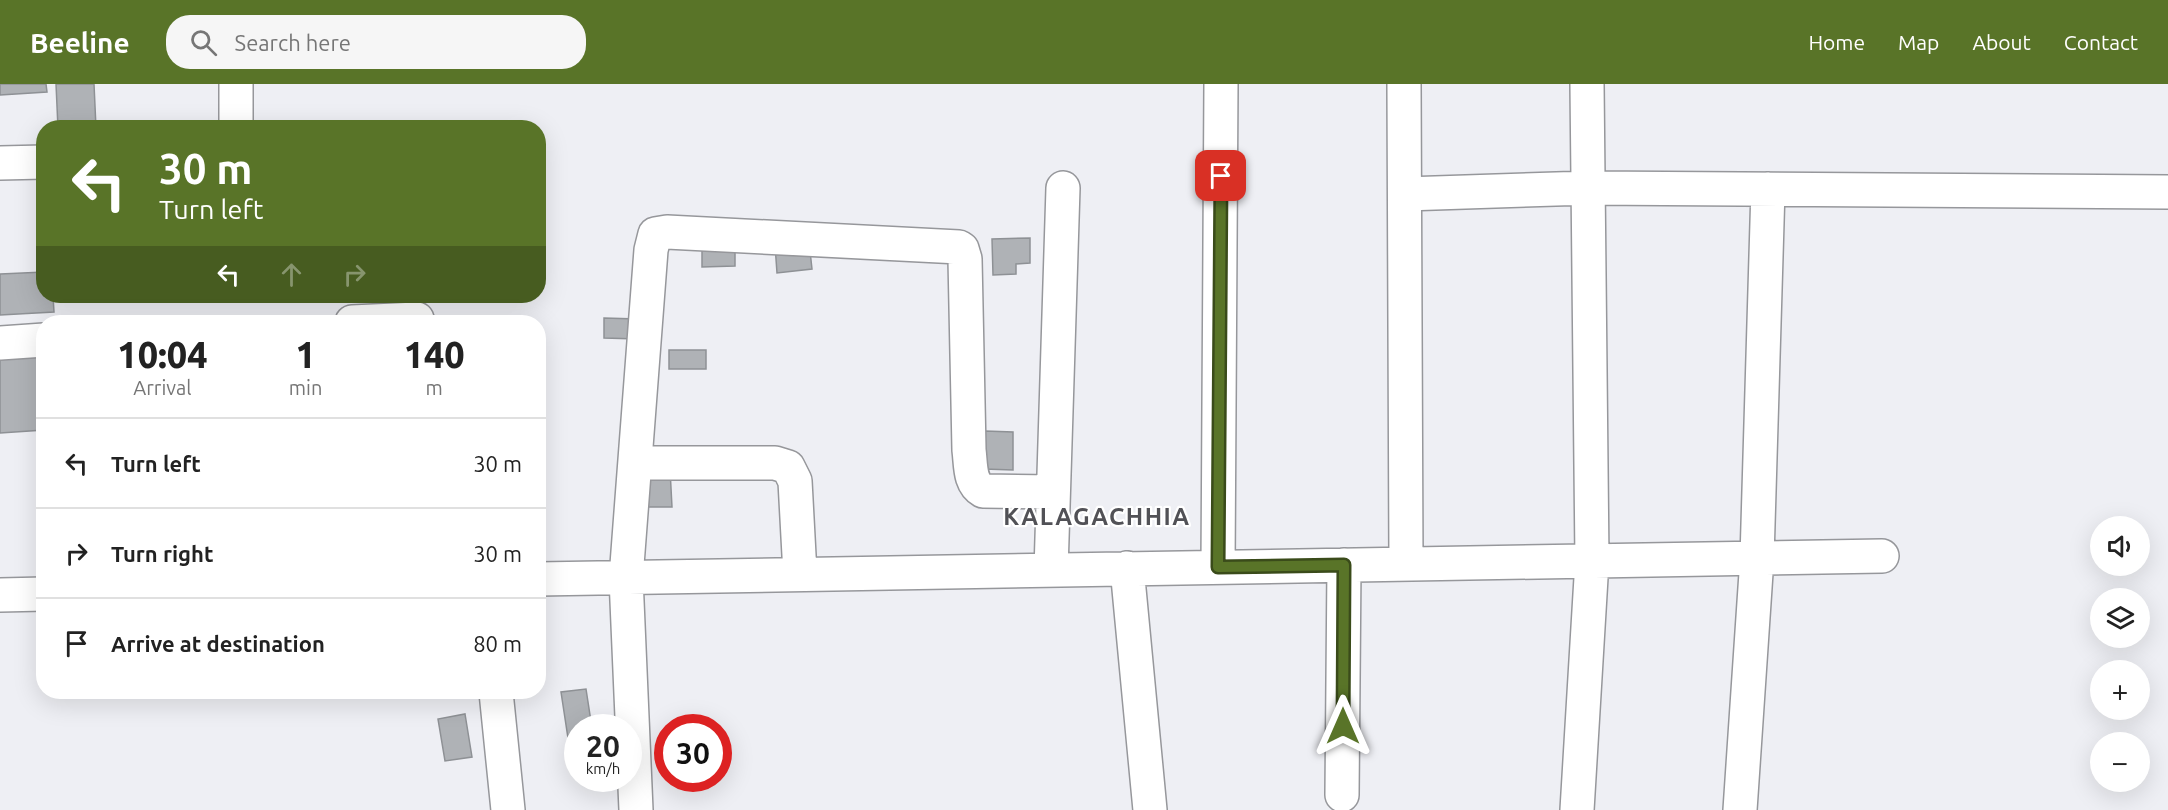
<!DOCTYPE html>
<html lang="en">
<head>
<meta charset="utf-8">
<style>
  :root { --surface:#fff; --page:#f6f6f6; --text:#222; --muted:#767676; --line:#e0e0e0; --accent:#597428 }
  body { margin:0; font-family:Ubuntu,sans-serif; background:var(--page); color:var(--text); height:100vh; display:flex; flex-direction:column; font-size:22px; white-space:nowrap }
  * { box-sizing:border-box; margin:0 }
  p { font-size:20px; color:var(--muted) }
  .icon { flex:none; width:33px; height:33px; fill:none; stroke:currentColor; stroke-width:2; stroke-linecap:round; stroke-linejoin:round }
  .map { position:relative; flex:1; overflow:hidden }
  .panel { position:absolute; left:36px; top:231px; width:510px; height:384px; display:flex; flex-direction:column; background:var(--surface); border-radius:24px; box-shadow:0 6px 24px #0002 }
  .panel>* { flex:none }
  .hud { position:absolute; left:36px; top:36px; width:510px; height:183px; border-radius:24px; box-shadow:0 6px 24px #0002; background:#597428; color:#fff; overflow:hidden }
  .tools { position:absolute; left:2090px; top:432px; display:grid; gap:12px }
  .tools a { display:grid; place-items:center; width:60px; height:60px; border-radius:50%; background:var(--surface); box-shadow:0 6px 24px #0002; font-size:30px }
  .speed { position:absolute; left:564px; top:630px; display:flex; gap:12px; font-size:30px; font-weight:700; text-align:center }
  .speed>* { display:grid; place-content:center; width:78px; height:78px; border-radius:50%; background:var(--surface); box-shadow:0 6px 24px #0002; line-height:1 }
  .speed small { font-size:15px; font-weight:400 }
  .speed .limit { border:9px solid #d22; background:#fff; color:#111 }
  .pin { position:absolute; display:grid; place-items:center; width:51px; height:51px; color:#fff; margin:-26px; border-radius:12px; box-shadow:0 3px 9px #0006 }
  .me { position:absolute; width:66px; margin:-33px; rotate:0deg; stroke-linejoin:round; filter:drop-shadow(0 0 4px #0008) }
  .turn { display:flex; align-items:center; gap:21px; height:126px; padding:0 24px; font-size:27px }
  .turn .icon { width:78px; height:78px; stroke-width:2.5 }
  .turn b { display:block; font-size:42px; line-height:51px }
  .lanes { display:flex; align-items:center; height:57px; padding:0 24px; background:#0003; justify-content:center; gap:30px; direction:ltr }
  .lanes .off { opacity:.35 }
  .eta { display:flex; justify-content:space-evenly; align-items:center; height:102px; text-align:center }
  .eta b { font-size:36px; font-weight:800; line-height:42px }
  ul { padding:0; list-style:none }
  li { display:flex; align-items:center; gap:18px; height:90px; padding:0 24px; border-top:2px solid var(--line) }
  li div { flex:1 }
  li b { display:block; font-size:22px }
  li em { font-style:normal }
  header { display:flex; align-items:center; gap:36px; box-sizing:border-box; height:84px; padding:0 30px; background:var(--accent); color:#fff }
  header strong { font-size:28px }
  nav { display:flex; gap:33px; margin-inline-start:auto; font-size:21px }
  .search { width:420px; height:54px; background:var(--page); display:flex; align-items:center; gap:15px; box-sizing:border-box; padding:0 21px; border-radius:24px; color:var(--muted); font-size:22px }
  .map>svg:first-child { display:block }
  .building { fill:#afb2b6; stroke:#8e9195; stroke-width:1.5 }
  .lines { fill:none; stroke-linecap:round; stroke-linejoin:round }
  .minor-casing { stroke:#96979b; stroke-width:36 }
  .minor { stroke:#fff; stroke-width:33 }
  .route-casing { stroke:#3a4b1a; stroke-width:15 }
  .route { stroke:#597428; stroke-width:10 }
  .labels { text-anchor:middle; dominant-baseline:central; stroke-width:4.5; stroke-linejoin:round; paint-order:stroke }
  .district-label { font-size:24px; font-weight:bold; letter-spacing:1.5px; fill:#515156; stroke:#fff }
</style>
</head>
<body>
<header>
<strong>Beeline</strong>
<div class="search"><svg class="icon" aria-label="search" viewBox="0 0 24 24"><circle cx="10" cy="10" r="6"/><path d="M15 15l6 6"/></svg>Search here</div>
<nav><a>Home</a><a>Map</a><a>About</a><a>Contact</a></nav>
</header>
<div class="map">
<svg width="2168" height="726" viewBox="0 0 2168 726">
  <rect width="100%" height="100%" fill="#eeeff4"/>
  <path class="building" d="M0 0H46L47 8 0 11Z
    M56 0H94L96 44H58Z
    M1030 154V179L1016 180V190L993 191 992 155Z
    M809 158 812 185 777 189 775 161Z
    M702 161H735V182L702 183Z
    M44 188V212H53L54 228 0 231V190Z
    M604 234 637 235V255L604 254Z
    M669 266H706V285H669Z
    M44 268V346L0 349V271Z
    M985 347 1013 348V386L984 385Z
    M670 385 672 423H648L646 386Z
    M586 605 592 644H578V652L568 654 561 608Z
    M465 630 472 673 445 677 438 635Z"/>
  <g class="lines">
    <defs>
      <path id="minor" d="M236 0V44
        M1404 0 1406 480
        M0 79 44 78
        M1405 110 1588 104 2168 108
        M352 238 417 235
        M0 259 44 256
        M635 379H775L788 383 795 397 800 490
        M1218 483 1221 0
        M1127 484 1150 726
        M1051 486 1063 104
        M538 495 1882 472
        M0 511 44 510
        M496 608 508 726
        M1342 711 1344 481
        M636 726 626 494 651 166 655 150 667 148 959 163 962 165 965 175 969 366C971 381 969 399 983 407L1053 408
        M1577 726 1592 477 1587 0
        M1740 726 1757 474 1768 105"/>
    </defs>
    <use href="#minor" class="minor-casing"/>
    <use href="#minor" class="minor"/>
  </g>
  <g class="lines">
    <defs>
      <path id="route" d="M1221 92 1218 483 1344 481 1343 642"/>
    </defs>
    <use href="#route" class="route-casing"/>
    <use href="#route" class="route"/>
  </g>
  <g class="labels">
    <g class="district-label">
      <text x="1097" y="432">KALAGACHHIA</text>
    </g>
  </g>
</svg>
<div class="tools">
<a><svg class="icon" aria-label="sound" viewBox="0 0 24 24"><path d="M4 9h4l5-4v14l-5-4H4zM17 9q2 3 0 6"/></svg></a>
<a><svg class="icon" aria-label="layers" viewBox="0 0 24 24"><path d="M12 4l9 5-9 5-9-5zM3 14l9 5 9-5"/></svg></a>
<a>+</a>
<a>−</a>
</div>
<div class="speed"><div>20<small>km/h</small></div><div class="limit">30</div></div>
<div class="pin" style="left:1221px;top:92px;background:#d93025"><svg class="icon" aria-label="arrive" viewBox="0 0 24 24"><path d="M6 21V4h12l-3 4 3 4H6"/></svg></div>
<svg class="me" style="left:1343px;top:642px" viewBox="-20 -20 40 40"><path d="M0-17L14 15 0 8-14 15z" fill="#597428" stroke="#fff" stroke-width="4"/></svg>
<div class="hud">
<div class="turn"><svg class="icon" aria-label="left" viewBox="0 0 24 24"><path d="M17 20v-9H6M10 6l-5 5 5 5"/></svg><div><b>30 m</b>Turn left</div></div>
<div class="lanes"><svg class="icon" aria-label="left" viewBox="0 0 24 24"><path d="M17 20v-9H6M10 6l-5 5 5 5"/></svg><svg class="icon off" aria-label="ahead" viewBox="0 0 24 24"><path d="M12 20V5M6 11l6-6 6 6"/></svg><svg class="icon off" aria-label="right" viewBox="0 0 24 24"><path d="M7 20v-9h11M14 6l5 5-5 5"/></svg></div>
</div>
<section class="panel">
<div class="eta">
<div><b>10:04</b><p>Arrival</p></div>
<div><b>1</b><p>min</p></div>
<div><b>140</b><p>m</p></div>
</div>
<ul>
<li><svg class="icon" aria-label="left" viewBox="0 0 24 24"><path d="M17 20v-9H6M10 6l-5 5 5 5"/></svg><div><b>Turn left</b></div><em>30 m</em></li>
<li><svg class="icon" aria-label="right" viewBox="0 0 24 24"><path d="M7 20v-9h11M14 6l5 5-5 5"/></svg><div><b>Turn right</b></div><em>30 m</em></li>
<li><svg class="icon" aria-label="arrive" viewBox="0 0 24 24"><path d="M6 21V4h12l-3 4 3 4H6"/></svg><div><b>Arrive at destination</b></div><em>80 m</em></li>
</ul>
</section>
</div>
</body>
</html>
